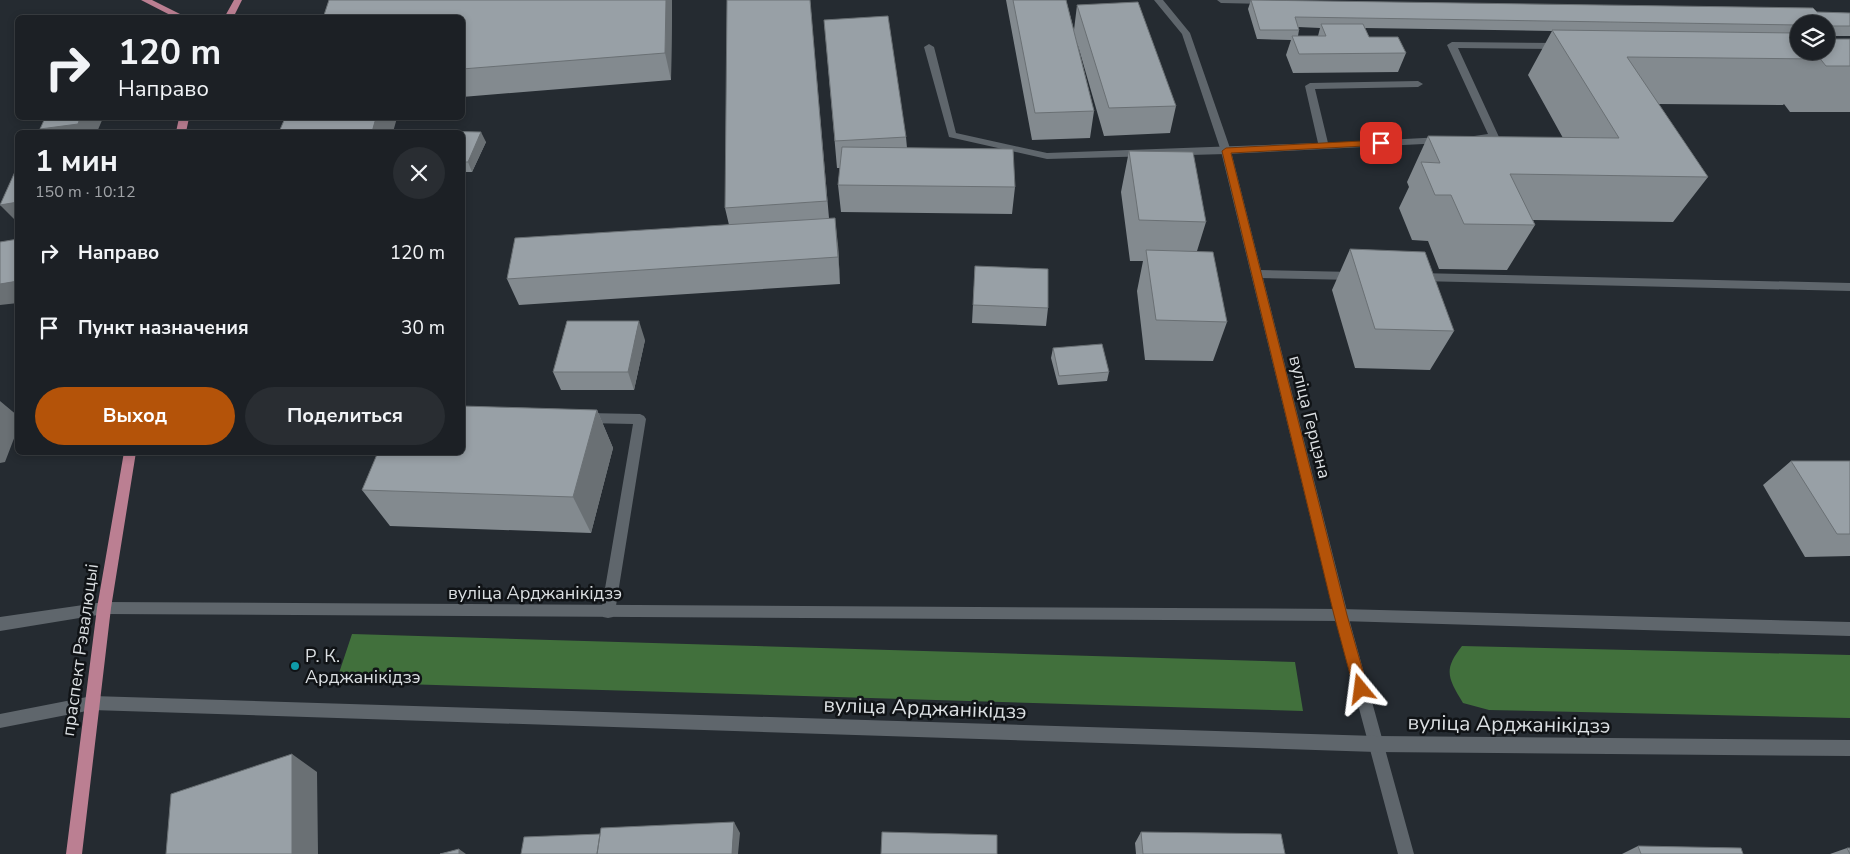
<!DOCTYPE html>
<html lang="ru">
<head>
<meta charset="utf-8">
<style>
  :root { --surface:#1c2025; --page:#292d32; --text:#f1f3f6; --muted:#a0a3a7; --line:#3a3e42; --accent:#b45309 }
  body { margin:0; font-family:"Nunito Sans",sans-serif; background:var(--page); color:var(--text); height:100vh; display:flex; flex-direction:column; font-size:19px; white-space:nowrap }
  * { box-sizing:border-box; margin:0 }
  p { font-size:16px; color:var(--muted) }
  .icon { flex:none; width:28px; height:28px; fill:none; stroke:currentColor; stroke-width:2; stroke-linecap:round; stroke-linejoin:round }
  .map { position:relative; flex:1; overflow:hidden }
  .details { position:absolute; left:15px; top:130px; width:450px; height:325px; display:flex; flex-direction:column; background:var(--surface); border-radius:8px; box-shadow:0 2px 8px #0003,0 0 0 1px var(--line) }
  .details>* { flex:none }
  .banner { position:absolute; left:15px; top:15px; width:450px; height:105px; border-radius:8px; box-shadow:0 2px 8px #0003,0 0 0 1px var(--line); background:#1c2025; color:var(--text); overflow:hidden }
  .tools { position:absolute; left:1790px; top:15px; display:grid; gap:10px }
  .tools a { display:grid; place-items:center; width:45px; height:45px; border-radius:50%; background:var(--surface); box-shadow:0 2px 8px #0003,0 0 0 1px var(--line); font-size:25px }
  .pin { position:absolute; display:grid; place-items:center; width:42px; height:42px; color:#fff; margin:-21px; border-radius:10px; box-shadow:0 2px 8px #0006 }
  .me { position:absolute; width:55px; margin:-28px; rotate:344deg; stroke-linejoin:round; filter:drop-shadow(0 0 4px #0008) }
  .turn { display:flex; align-items:center; gap:18px; height:105px; padding:0 20px; font-size:22px }
  .turn .icon { width:65px; height:65px; stroke-width:2.5 }
  .turn b { display:block; font-size:35px; line-height:42px }
  .round { display:grid; place-items:center; flex:none; width:52px; height:52px; border-radius:26px; background:var(--page) }
  .head { display:flex; align-items:center; justify-content:space-between; height:85px; padding:0 20px }
  h1 { font-size:30px; font-weight:700; line-height:38px }
  .primary-button { display:flex; gap:10px; margin-top:auto; padding:10px 20px }
  .primary-button a { flex:1; height:58px; border-radius:30px; background:var(--accent); color:#fff; font-size:20px; font-weight:700; line-height:58px; text-align:center }
  .primary-button a+a { background:var(--page); color:var(--text) }
  ul { padding:0; list-style:none }
  li { display:flex; align-items:center; gap:15px; height:75px; padding:0 20px }
  li div { flex:1 }
  li b { display:block; font-size:19px }
  li em { font-style:normal }
  .map>svg:first-child { display:block }
  .forest { fill:#41703c }
  .lines { fill:none; stroke-linecap:round; stroke-linejoin:round }
  .lane { fill:#5f666c; fill-rule:evenodd }
  .street { fill:#5f666c; fill-rule:evenodd }
  .secondary { fill:#5f666c; fill-rule:evenodd }
  .primary { fill:#bb7f92; fill-rule:evenodd }
  .wall { fill:#838a8f; fill-rule:evenodd }
  .shaded-wall { fill:#6a7074 }
  .building { fill:#98a0a6; stroke:#6a7074 }
  .route { fill:#b45309; stroke:#753606 }
  .culture-dot { fill:#0f9aa8; stroke:#101316; stroke-width:2 }
  .labels { text-anchor:middle; dominant-baseline:central; stroke-width:5; stroke-linejoin:round; paint-order:stroke }
  .street-label { font-size:18px; fill:#dbdfe2; stroke:#101316 }
  .poi-label { font-size:18px; fill:#dbdfe2; stroke:#101316; text-anchor:start }
  .near-street-label { font-size:21px; fill:#dbdfe2; stroke:#101316 }
</style>
</head>
<body>
<div class="map">
<svg width="1850" height="854" viewBox="0 0 1850 854">
  <rect width="100%" height="100%" fill="#252b31"/>
  <path class="forest" d="M352 634 1295 662 1303 711 336 682Z
    M1462 646 1850 655V718L1489 710 1463 703C1448 678 1443 670 1462 646Z"/>
  <g class="lines">
    <path class="lane" d="M1217 0H1270V1L1266 4 1221 3Z
      M1452 42 1559 43 1564 46 1559 49 1458 48 1499 137C1494 142 1481 142 1474 140V136L1488 134 1447 45Z
      M929 44 934 47 956 133 1047 153 1318 143 1305 86 1310 83 1418 81 1423 84 1418 87 1315 89 1328 143 1443 137 1448 140 1443 143 1226 154 1047 159 949 137 924 47Z
      M1257 270 1354 272 1360 276 1354 280 1257 278 1251 274Z
      M1419 273 1850 283V291L1419 281 1413 277Z
      M586 413 640 414 644 416 646 419 615 612 613 617 608 618 603 617 601 612 633 424 586 423 582 421 580 418 582 415Z"/>
    <path class="street" d="M1154 0H1163L1190 33 1231 151 1348 615 1414 854H1398L1334 615 1221 151 1182 34Z"/>
    <path class="secondary" d="M104 602 1341 609 1850 622V636L1341 621 104 614 0 631V617Z
      M92 696 1376 736 1850 740V756L1376 752 92 710 0 728V714Z"/>
    <path class="primary" d="M141 0H152L188 18H176Z
      M234 0H242L233 18H224Z
      M179 118H189L186 132H176Z
      M124 452H136L111 608 82 854H66L97 608Z"/>
  </g>
  <path class="wall" d="M329 0H672L671 80 462 97V18Z
    M810 0 829 218 838 245 840 284 519 305 507 279 729 225 725 208Z
    M1006 0H1066L1074 30 1077 5 1176 106 1170 133 1104 136 1077 42 1094 111 1090 138 1032 140Z
    M1251 0 1850 13V36H1826V24H1799V35H1798L1799 51H1826L1850 39V112H1790L1784 104 1783 105 1658 104 1708 177 1673 222 1533 220 1535 225 1507 270 1439 269 1428 241 1412 240 1399 208 1409 187 1407 182 1428 136 1563 138 1528 75 1552 31 1365 28 1369 37 1406 53 1398 72 1293 73 1286 55 1291 40 1257 39 1248 9ZM1298 27 1320 28 1318 36H1298L1299 30Z
    M824 20 906 137 907 148 1015 187 1012 214 841 212 838 185 840 168H837Z
    M462 132 486 142 472 172H462Z
    M1129 151 1206 222 1197 251 1227 322 1213 361 1145 360 1137 291 1143 261H1130L1121 192Z
    M1350 249 1454 331 1430 370 1355 368 1332 290Z
    M975 266 1048 308 1046 326 972 323Z
    M645 340 634 390H561L553 372Z
    M1053 348 1109 372 1107 381 1058 385 1051 358Z
    M597 410 613 448 591 533 390 526 362 490Z
    M1791 461H1850V556L1805 557 1763 485Z
    M1141 832 1285 854H1136L1135 843Z
    M1638 846 1743 854H1622Z
    M1847 848 1850 854H1830Z"/>
  <path class="shaded-wall" d="M666 0H672L671 80 665 53Z
    M80 118H103L97 132H43L40 129Z
    M376 118H397L393 132H372Z
    M481 132 486 142 472 172 468 162Z
    M18 202V223L0 205Z
    M835 218 838 245 840 284 838 257Z
    M18 281V303L0 305V284Z
    M639 321 645 340 634 390 628 372Z
    M0 401 18 416V428L5 462 0 463Z
    M597 410 613 448 591 533 573 497Z
    M292 754 317 772 318 854H292Z
    M734 822 740 833 738 854H732Z
    M459 849 466 854H459Z"/>
  <path class="building" d="M329 0H666L665 53 462 69V18H323Z
    M727 0H810L827 201 725 208Z
    M1013 0H1066L1094 111 1035 113Z
    M1251 0 1813 8 1817 12 1850 13V26H1826V24H1799V25L1295 17 1299 30H1260Z
    M1138 2 1176 106 1109 108 1077 5Z
    M888 16 906 137 835 141 824 20Z
    M1321 24H1363L1369 37H1398L1406 53 1299 54 1292 36H1326Z
    M1552 30 1796 33 1799 36V51H1812L1819 59 1627 57 1708 177 1510 174 1535 225 1464 224 1451 195H1435L1421 162 1440 163 1428 136 1619 138Z
    M1826 39H1850V66H1826L1814 51H1826Z
    M45 118H80L78 124 40 129Z
    M285 118H376L372 132H279Z
    M435 131 481 132 468 162H462V132H434Z
    M842 147 1013 149 1015 187 838 185Z
    M1129 151 1193 152 1206 222 1139 220Z
    M18 165V202L0 205Z
    M835 218 838 257 507 279 515 238Z
    M18 239V281L0 284V242Z
    M1350 249 1425 252 1454 331 1375 329Z
    M1146 250 1213 252 1227 322 1156 320Z
    M975 266 1048 269V308L973 305Z
    M567 321H639L628 372H553Z
    M1102 344 1109 372 1059 376 1053 348Z
    M462 406 597 410 573 497 362 490 378 452H462Z
    M1791 461H1850V534H1837Z
    M292 754V854H166L171 794Z
    M734 822 732 854H597L601 828Z
    M882 832 997 835V854H881Z
    M1141 832 1281 834 1285 854H1143Z
    M600 834 597 854H521L524 837Z
    M1638 846 1741 848 1743 854H1641Z
    M1847 848H1850V854Z
    M459 849V854H440Z"/>
  <path class="route" d="M1381 140 1384 141V145L1231 153 1347 615 1368 689 1366 693 1361 695 1356 693 1354 689 1334 615 1222 151 1226 148Z"/>
  <circle class="culture-dot" cx="295" cy="666" r="5"/>
  <g class="labels">
    <g class="street-label">
      <text transform="translate(1310 417) rotate(76)">вуліца Герцэна</text>
      <text x="535" y="593">вуліца Арджанікідзэ</text>
      <text transform="translate(80 650) rotate(-82)">праспект Рэвалюцыі</text>
    </g>
    <g class="poi-label">
      <text x="305" y="656">Р. К.<tspan x="305" dy="21">Арджанікідзэ</tspan></text>
    </g>
    <g class="near-street-label">
      <text transform="translate(925 708) rotate(2)">вуліца Арджанікідзэ</text>
      <text transform="translate(1509 724) rotate(1)">вуліца Арджанікідзэ</text>
    </g>
  </g>
</svg>
<div class="tools">
<a><svg class="icon" aria-label="layers" viewBox="0 0 24 24"><path d="M12 4l9 5-9 5-9-5zM3 14l9 5 9-5"/></svg></a>
</div>
<div class="pin" style="left:1381px;top:143px;background:#d93025"><svg class="icon" aria-label="arrive" viewBox="0 0 24 24"><path d="M6 21V4h12l-3 4 3 4H6"/></svg></div>
<svg class="me" style="left:1361px;top:689px" viewBox="-20 -20 40 40"><path d="M0-17L14 15 0 8-14 15z" fill="#b45309" stroke="#fff" stroke-width="4"/></svg>
<div class="banner">
<div class="turn"><svg class="icon" aria-label="right" viewBox="0 0 24 24"><path d="M7 20v-9h11M14 6l5 5-5 5"/></svg><div><b>120 m</b>Направо</div></div>
</div>
<section class="details">
<div class="head"><div><h1>1 мин</h1><p>150 m · 10:12</p></div><a class="round"><svg class="icon" aria-label="close" viewBox="0 0 24 24"><path d="M6 6l12 12M18 6L6 18"/></svg></a></div>
<ul>
<li><svg class="icon" aria-label="right" viewBox="0 0 24 24"><path d="M7 20v-9h11M14 6l5 5-5 5"/></svg><div><b>Направо</b></div><em>120 m</em></li>
<li><svg class="icon" aria-label="arrive" viewBox="0 0 24 24"><path d="M6 21V4h12l-3 4 3 4H6"/></svg><div><b>Пункт назначения</b></div><em>30 m</em></li>
</ul>
<div class="primary-button"><a>Выход</a><a>Поделиться</a></div>
</section>
</div>
</body>
</html>
